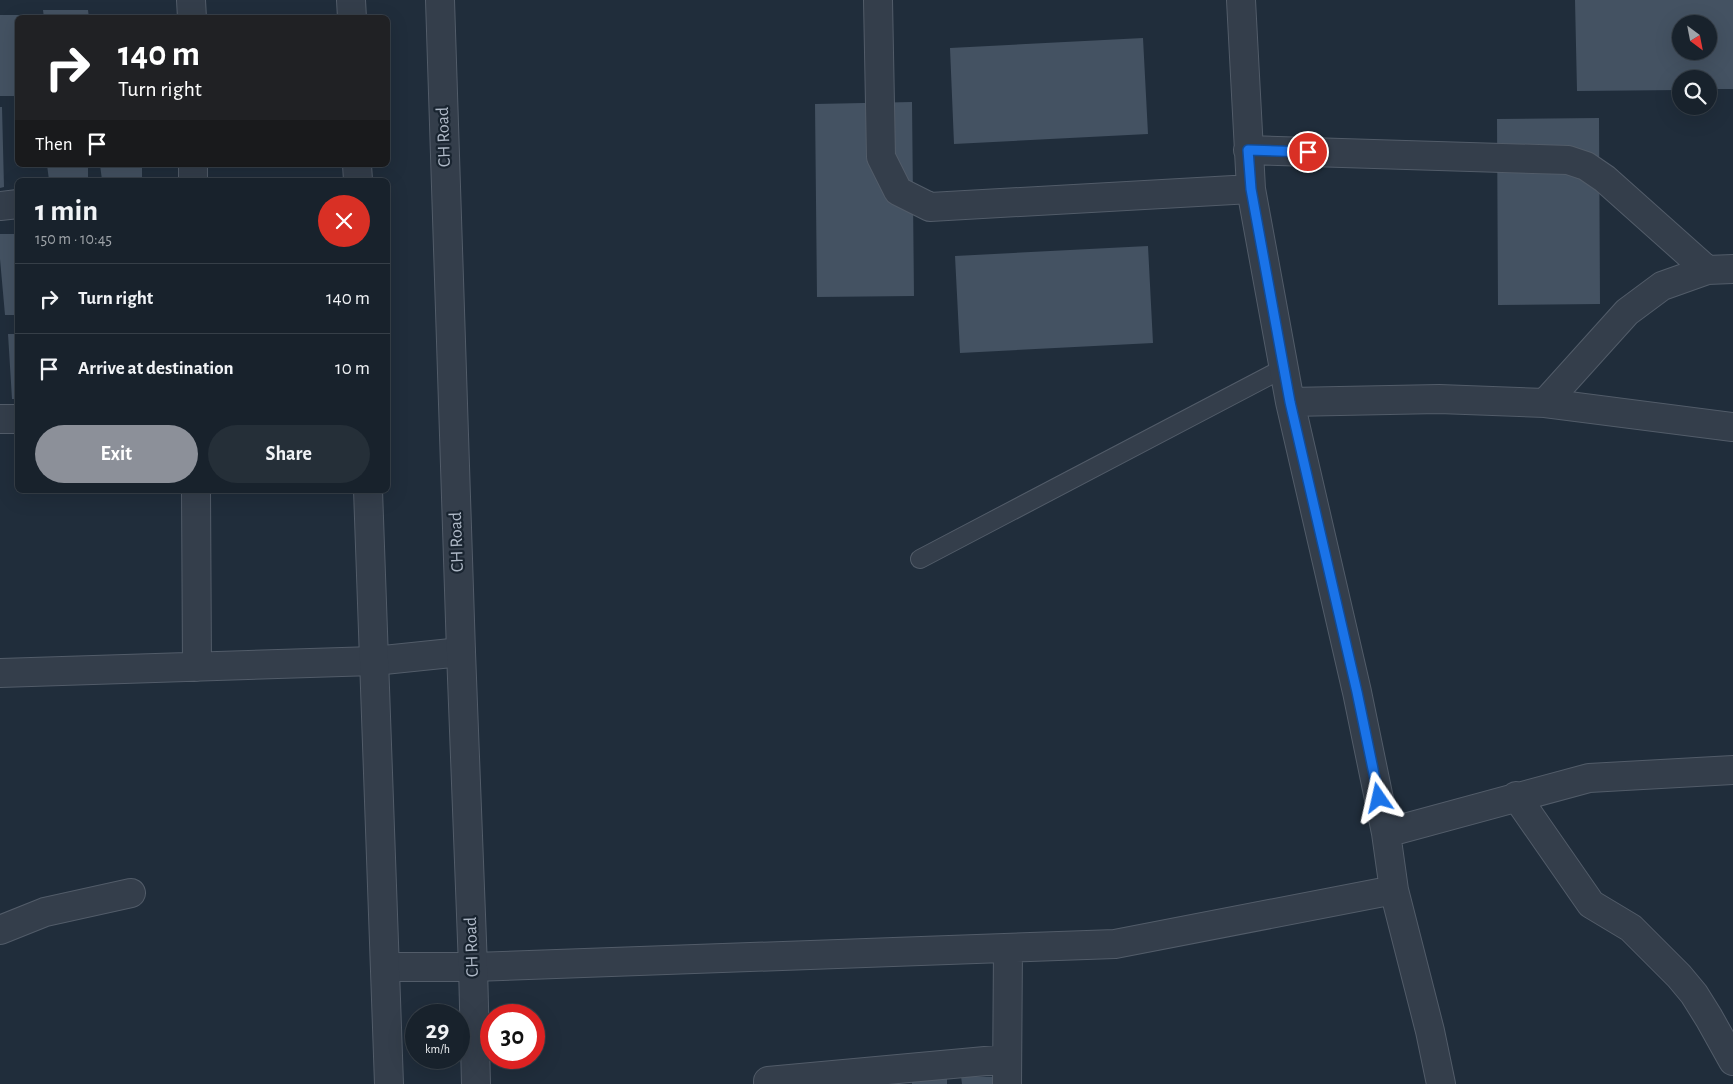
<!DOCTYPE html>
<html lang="en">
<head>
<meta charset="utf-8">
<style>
  :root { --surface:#18222c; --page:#252f38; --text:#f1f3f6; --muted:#9fa4a9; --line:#363f48; --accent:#8c9099 }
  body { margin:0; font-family:"Alegreya Sans",sans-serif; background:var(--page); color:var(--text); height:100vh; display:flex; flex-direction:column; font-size:19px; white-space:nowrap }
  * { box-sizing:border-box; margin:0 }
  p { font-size:16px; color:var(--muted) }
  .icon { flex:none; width:28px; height:28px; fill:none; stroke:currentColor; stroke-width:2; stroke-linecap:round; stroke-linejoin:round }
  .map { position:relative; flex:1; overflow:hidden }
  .side { position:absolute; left:15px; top:178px; width:375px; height:315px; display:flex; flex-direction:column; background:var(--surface); border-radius:8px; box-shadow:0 5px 20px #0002,0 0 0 1px var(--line) }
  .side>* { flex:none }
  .banner { position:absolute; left:15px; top:15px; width:375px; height:152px; border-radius:8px; box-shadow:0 5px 20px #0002,0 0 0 1px var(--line); background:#202124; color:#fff; overflow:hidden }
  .needle { width:32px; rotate:148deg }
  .fabs { position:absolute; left:1672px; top:15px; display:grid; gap:10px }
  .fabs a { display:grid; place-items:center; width:45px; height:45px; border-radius:50%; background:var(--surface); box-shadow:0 5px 20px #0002,0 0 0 1px var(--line); font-size:25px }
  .speed { position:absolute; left:405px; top:1004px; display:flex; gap:10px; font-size:25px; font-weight:700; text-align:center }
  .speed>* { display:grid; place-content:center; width:65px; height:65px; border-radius:50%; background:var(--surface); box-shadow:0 5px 20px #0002,0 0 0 1px var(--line); line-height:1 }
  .speed small { font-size:12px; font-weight:400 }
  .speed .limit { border:8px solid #d22; background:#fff; color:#111 }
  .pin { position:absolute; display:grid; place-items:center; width:42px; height:42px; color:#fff; margin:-21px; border:2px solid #fff; border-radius:50%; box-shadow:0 1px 5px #0007 }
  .me { position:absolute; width:55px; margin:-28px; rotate:349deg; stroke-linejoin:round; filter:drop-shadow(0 0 4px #0008) }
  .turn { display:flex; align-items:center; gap:18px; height:105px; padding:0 20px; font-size:22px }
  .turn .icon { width:65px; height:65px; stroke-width:2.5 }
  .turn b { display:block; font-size:35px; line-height:42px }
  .then { display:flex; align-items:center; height:48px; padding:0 20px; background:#0003; gap:10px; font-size:19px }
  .round { display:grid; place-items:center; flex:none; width:52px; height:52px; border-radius:26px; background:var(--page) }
  .summary { display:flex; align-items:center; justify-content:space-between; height:85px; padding:0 20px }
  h1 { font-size:30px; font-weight:700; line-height:38px }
  .primary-button { display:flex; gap:10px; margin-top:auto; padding:10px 20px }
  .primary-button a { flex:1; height:58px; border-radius:30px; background:var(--accent); color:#fff; font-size:20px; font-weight:700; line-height:58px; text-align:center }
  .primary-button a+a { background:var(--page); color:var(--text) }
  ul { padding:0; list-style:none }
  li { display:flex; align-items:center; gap:15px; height:70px; padding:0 20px; border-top:1px solid var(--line) }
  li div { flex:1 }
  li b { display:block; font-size:19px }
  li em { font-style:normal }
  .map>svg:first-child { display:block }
  .building { fill:#445262; fill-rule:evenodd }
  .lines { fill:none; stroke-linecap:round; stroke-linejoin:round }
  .service-casing { stroke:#525c69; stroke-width:20 }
  .minor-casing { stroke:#525c69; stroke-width:30 }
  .tertiary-casing { stroke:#525c69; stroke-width:30 }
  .service { stroke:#343e4b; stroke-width:18 }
  .minor { stroke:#343e4b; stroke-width:28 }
  .tertiary { stroke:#343e4b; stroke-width:28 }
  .route-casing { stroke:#114b97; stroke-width:12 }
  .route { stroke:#1a73e8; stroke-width:9 }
  .labels { text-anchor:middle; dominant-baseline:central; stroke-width:4.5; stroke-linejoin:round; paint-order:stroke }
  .street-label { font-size:18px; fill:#afb9c7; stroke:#192430 }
</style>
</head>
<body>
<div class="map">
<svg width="1733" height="1084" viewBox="0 0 1733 1084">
  <rect width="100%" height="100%" fill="#202d3b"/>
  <path class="building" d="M1575 0H1733V89H1709V79H1681V90L1577 91ZM1681 24H1709V51H1681Z
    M43 10H88L89 18H44Z
    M0 15H34V18H18V96H0Z
    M1143 38 1148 134 954 144 950 48Z
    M912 102 914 296 817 297 815 104Z
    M0 107H2L4 187 0 188Z
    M1599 118 1600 304 1498 305 1497 119Z
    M47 165H88V180H49Z
    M100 165H142V180H102Z
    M0 234H18V315H5L0 259Z
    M1148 246 1153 343 960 353 955 256Z
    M8 334H18V399H12Z
    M961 1076 997 1077 996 1084H962Z
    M912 1077 947 1078V1084H912Z"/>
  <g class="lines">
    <defs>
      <path id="service" d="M920 559 1284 368"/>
      <path id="minor" d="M191 0 192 18
        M878 0 881 157 898 191 930 207 1251 189
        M1241 0 1251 189 1290 402 1357 692 1386 833 1394 890 1430 1031 1441 1084
        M1248 150 1568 160 1586 166 1605 179 1707 270
        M193 165V180
        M0 206 18 204
        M1290 402 1439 399 1545 403 1733 427
        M1545 403 1627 312 1662 286 1707 270 1733 269
        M0 419H18
        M196 490 197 667
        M0 673 374 661 461 652
        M1516 796 1591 904 1631 928 1679 976 1694 994 1709 1018 1733 1061
        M1386 833 1589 778 1733 770
        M0 930 45 912 131 893
        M385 967H473L1115 944 1394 890
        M768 1084V1081L1007 1059
        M1007 1084 1008 948"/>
      <path id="tertiary" d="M351 0 352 18
        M440 0 461 652 473 967 476 1084
        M357 165 358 180
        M368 490 389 1084"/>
    </defs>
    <use href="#service" class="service-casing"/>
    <use href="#minor" class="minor-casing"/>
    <use href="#tertiary" class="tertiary-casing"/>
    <use href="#service" class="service"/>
    <use href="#minor" class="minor"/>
    <use href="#tertiary" class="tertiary"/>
  </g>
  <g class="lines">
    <defs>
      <path id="route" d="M1308 152 1248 150 1251 189 1290 402 1357 692 1379 798"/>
    </defs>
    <use href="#route" class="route-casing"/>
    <use href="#route" class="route"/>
  </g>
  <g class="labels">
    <g class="street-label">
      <text transform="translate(444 137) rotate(-92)">CH Road</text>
      <text transform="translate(457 542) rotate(-92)">CH Road</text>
      <text transform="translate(472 947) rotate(-92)">CH Road</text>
    </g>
  </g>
</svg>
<div class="fabs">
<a><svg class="needle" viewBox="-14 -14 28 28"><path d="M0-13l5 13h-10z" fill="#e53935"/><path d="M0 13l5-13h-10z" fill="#9fa4a9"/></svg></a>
<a><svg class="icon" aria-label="search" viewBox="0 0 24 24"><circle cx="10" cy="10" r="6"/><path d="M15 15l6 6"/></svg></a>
</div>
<div class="speed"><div>29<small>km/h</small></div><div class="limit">30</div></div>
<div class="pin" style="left:1308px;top:152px;background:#d93025"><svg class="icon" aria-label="arrive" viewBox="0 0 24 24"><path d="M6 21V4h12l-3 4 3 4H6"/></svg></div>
<svg class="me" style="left:1379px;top:798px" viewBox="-20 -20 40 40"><path d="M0-17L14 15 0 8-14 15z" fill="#1a73e8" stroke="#fff" stroke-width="4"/></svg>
<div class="banner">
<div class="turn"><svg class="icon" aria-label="right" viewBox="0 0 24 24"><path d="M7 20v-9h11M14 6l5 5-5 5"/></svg><div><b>140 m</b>Turn right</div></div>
<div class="then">Then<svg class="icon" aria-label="arrive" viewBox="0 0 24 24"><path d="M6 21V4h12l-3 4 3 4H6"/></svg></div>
</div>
<section class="side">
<div class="summary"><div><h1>1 min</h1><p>150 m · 10:45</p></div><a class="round" style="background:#d93025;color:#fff"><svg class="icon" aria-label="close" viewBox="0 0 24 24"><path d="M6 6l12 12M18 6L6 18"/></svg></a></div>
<ul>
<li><svg class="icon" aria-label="right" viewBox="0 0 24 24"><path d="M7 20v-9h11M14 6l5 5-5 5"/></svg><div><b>Turn right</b></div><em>140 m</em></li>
<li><svg class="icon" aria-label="arrive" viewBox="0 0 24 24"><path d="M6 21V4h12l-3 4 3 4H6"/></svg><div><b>Arrive at destination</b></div><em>10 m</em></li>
</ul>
<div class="primary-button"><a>Exit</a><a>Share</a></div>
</section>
</div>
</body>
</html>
